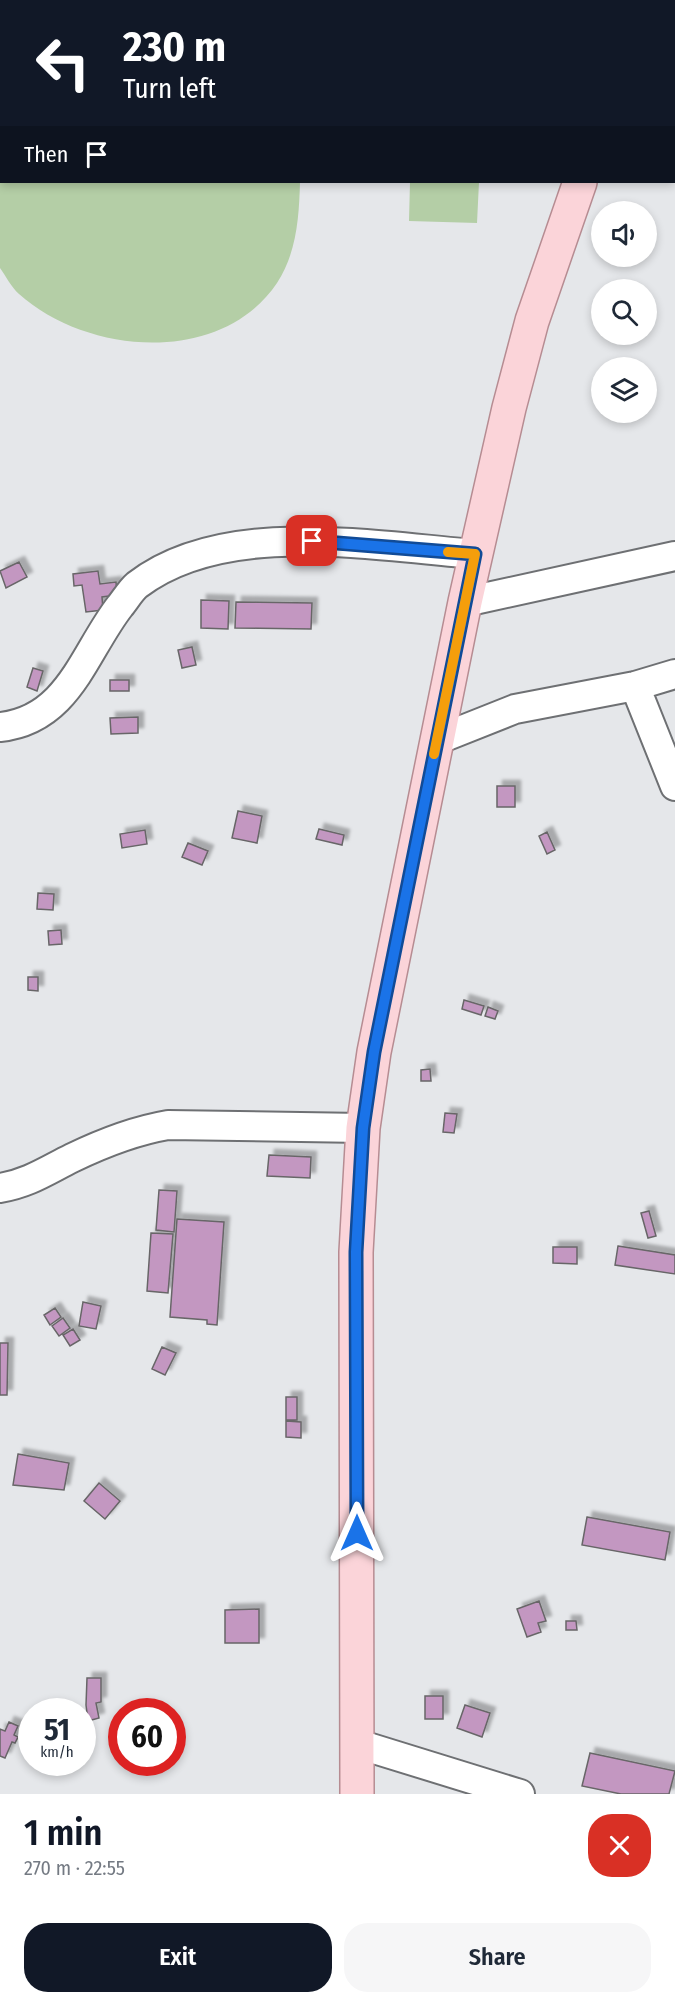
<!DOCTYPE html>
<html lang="en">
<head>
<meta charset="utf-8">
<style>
  :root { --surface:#fff; --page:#f6f6f7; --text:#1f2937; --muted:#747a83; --accent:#111827 }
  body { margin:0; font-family:"Fira Sans Condensed",sans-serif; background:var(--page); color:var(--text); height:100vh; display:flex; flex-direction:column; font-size:22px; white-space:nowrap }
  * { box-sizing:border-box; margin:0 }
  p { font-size:20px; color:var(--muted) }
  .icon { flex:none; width:33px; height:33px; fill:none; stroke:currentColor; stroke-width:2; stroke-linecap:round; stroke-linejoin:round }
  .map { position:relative; height:1794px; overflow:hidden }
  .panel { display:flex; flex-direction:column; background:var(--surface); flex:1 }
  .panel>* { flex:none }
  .top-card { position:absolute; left:0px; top:0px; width:675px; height:183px; box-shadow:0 3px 9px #0003; background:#111827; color:#fff; overflow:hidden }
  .tools { position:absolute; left:591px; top:201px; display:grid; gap:12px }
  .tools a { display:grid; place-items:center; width:66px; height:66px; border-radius:50%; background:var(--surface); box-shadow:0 3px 9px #0003; font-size:30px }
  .speed { position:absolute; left:18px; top:1698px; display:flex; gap:12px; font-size:30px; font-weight:700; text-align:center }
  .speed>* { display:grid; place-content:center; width:78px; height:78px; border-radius:50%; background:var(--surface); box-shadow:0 3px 9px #0003; line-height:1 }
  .speed small { font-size:15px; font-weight:400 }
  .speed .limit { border:9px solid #d22; background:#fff; color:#111 }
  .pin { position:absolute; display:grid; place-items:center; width:51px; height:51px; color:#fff; margin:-26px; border-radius:12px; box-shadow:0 3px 9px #0006 }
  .me { position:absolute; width:66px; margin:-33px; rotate:0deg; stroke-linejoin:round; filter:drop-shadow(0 0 4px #0008) }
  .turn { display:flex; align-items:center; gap:21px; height:126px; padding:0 24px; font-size:27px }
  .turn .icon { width:78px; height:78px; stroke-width:2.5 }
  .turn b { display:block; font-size:42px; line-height:51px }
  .then { display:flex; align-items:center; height:57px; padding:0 24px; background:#0003; gap:12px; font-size:22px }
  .round { display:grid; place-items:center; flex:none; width:63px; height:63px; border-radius:24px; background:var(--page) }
  .summary { display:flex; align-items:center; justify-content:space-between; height:102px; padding:0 24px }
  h1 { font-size:36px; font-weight:600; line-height:45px; color:var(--accent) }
  .cta { display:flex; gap:12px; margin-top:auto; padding:12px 24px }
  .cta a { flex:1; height:69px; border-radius:24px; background:var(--accent); color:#fff; font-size:24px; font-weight:600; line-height:69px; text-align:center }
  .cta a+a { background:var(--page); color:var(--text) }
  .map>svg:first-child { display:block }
  .green { fill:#b4cea6 }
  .building { fill:#c397c1; stroke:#686668; stroke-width:1.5; filter:url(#shadow) }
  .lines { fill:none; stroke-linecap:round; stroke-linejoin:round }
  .minor-casing { stroke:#6e7073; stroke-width:32 }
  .major-casing { stroke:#b68c92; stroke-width:36 }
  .minor { stroke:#fff; stroke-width:28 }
  .major { stroke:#fbd4d9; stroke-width:33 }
  .route-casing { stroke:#114b97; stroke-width:15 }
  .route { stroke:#1a73e8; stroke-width:10 }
  .slow { stroke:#f59e0b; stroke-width:10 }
</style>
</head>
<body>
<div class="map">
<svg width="675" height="1794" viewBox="0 0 675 1794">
  <defs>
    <filter id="shadow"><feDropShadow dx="5.5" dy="-5.5" stdDeviation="1.5" flood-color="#0004"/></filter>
  </defs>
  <rect width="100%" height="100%" fill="#e5e7ea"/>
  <path class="green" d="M0 0H305L2 2V182H300C299 217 297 252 277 283 221 366 87 355 19 294 11 287 6 276 0 268Z
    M410 182H479L477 223 409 221Z"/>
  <path class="building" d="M19 562 27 577 6 588 0 571Z
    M98 571 100 584 116 582 117 595 102 597 103 610 86 612 82 585 74 586 73 574Z
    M201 600 229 601 228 629 201 628Z
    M236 602 312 603 311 629 235 628Z
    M192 647 196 665 182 668 178 650Z
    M33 668 43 671 37 691 27 687Z
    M110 680H129V691H110Z
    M138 717V733L111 734 110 718Z
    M497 786H515V807H497Z
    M238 811 262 816 257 843 232 838Z
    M319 829 344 835 342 845 316 839Z
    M145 830 147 844 122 848 120 834Z
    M547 832 555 850 547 854 539 836Z
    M188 843 208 851 202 865 182 857Z
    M38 893 54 894 53 910 37 909Z
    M61 930 62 944 49 945 48 931Z
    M28 977H38V991L28 990Z
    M464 1000 484 1006 481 1015 462 1009Z
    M488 1007 498 1011 495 1019 485 1016Z
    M430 1069 431 1081H421V1070Z
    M445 1113 457 1114 454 1133 443 1132Z
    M269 1155 311 1157 310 1178 267 1176Z
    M159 1190 177 1191 174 1232 156 1230Z
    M649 1211 656 1236 648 1238 641 1213Z
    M177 1219 224 1222 217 1325 207 1324V1320L170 1317Z
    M151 1233 173 1234 168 1293 147 1291Z
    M618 1246 675 1255V1274L615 1265Z
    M553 1247H577V1264L553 1263Z
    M83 1302 101 1306 96 1329 79 1326Z
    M55 1308 61 1317 50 1325 44 1315Z
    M63 1318 70 1328 59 1336 52 1326Z
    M73 1329 80 1340 70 1346 63 1335Z
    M0 1343H8L7 1395H0Z
    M162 1347 176 1353 165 1375 152 1369Z
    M286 1397H297V1420H286Z
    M286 1421 301 1422V1438L286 1437Z
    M18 1454 69 1463 64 1490 13 1485Z
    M99 1483 120 1501 105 1519 84 1501Z
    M587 1517 670 1532 665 1560 582 1545Z
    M539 1601 546 1621 538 1623 541 1632 527 1637 517 1609Z
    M259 1609V1643H225V1610Z
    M566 1621H576L577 1630H566Z
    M87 1678H101V1702L96 1703 99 1718 88 1721 86 1705Z
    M425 1696H443V1719H425Z
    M465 1705 490 1713 482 1737 457 1728Z
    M9 1722 18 1726 14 1735 18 1737 15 1743 12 1742 5 1758 0 1756V1729L5 1731Z
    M590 1753 675 1771 669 1794H621L582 1786Z"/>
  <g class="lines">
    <defs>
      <path id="minor" d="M465 602 675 556
        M635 686 675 786
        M0 727C69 720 84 652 120 606 125 600 131 590 137 585 224 518 373 546 475 554
        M437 740 515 709 635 686 675 674
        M0 1188C29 1183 46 1171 72 1158 103 1143 133 1131 168 1125L363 1128
        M358 1744 520 1794"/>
      <path id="major" d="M658 2 659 0
        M357 1794 356 1252 363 1128 374 1052 465 602 509 408 532 321 580 182"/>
    </defs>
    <use href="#minor" class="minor-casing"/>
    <use href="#major" class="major-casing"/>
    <use href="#minor" class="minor"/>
    <use href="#major" class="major"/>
  </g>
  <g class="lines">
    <defs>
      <path id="route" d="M312 541 475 554 374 1052 363 1128 356 1252 357 1533"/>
    </defs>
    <use href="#route" class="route-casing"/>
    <use href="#route" class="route"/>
    <path class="slow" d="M434 754 475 554 448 552"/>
  </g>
</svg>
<div class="tools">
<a><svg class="icon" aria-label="sound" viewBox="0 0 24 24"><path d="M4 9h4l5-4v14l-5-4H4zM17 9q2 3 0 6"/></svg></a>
<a><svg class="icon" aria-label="search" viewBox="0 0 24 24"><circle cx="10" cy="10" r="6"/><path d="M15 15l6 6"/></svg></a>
<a><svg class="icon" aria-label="layers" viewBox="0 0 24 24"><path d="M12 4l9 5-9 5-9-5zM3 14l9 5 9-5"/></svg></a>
</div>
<div class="speed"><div>51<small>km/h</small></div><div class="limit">60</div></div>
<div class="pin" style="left:312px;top:541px;background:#d93025"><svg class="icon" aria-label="arrive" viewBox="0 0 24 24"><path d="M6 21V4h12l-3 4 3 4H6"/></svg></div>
<svg class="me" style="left:357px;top:1533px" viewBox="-20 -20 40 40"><path d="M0-17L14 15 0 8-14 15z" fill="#1a73e8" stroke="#fff" stroke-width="4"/></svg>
<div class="top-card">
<div class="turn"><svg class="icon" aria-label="left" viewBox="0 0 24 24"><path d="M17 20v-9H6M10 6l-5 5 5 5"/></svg><div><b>230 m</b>Turn left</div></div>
<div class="then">Then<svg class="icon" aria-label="arrive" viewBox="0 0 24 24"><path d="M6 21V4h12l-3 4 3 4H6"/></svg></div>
</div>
</div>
<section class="panel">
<div class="summary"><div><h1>1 min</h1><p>270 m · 22:55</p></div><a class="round" style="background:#d93025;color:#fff"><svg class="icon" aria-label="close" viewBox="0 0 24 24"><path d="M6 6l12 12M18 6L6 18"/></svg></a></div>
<div class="cta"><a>Exit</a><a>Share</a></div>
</section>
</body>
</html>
